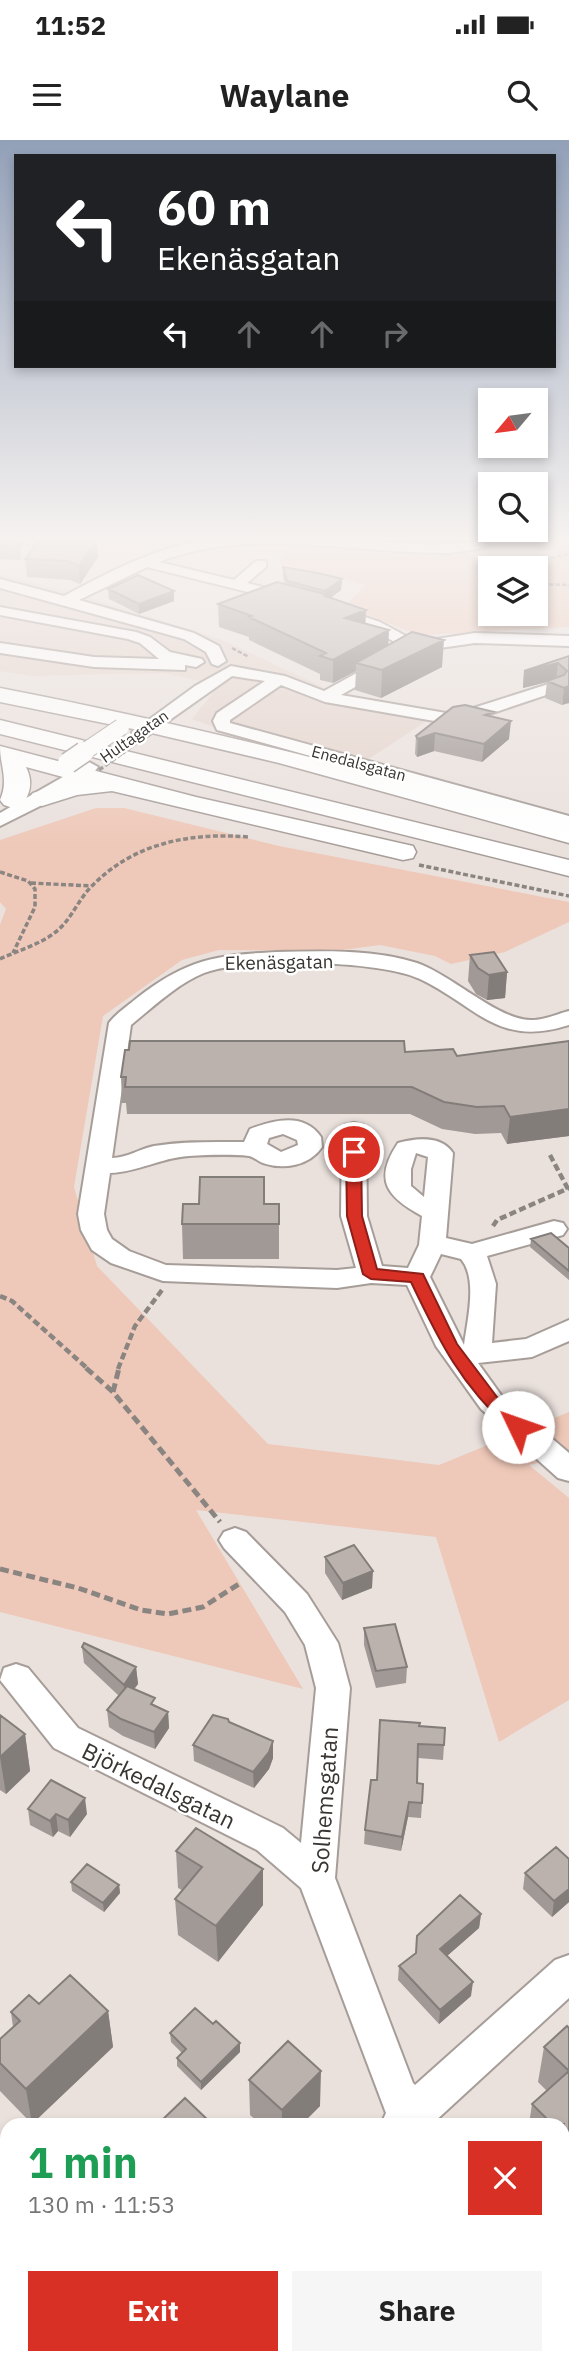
<!DOCTYPE html>
<html lang="en">
<head>
<meta charset="utf-8">
<style>
  :root { --surface:#fff; --page:#f6f6f6; --text:#222; --muted:#767676; --accent:#d93025 }
  body { margin:0; font-family:"IBM Plex Sans",sans-serif; background:var(--page); color:var(--text); height:100vh; display:flex; flex-direction:column; font-size:26px; white-space:nowrap }
  * { box-sizing:border-box; margin:0 }
  p { font-size:23px; color:var(--muted) }
  .icon { flex:none; width:38px; height:38px; fill:none; stroke:currentColor; stroke-width:2; stroke-linecap:round; stroke-linejoin:round }
  .map { position:relative; flex:1; overflow:hidden }
  .sheet { position:absolute; left:0px; top:1978px; width:570px; height:247px; display:flex; flex-direction:column; background:var(--surface); border-radius:21px 21px 0 0; box-shadow:0 4px 10px #0003 }
  .sheet>* { flex:none }
  .hud { position:absolute; left:14px; top:14px; width:542px; height:214px; border-radius:0px; box-shadow:0 4px 10px #0003; background:#202124; color:#fff; overflow:hidden }
  .needle { width:46px; rotate:241deg }
  .buttons { position:absolute; left:478px; top:248px; display:grid; gap:14px }
  .buttons a { display:grid; place-items:center; width:70px; height:70px; border-radius:0px; background:var(--surface); box-shadow:0 4px 10px #0003; font-size:35px }
  .pin { position:absolute; display:grid; place-items:center; width:60px; height:60px; color:#fff; margin:-30px; border:4px solid #fff; border-radius:50%; box-shadow:0 2px 7px #0007 }
  .me { position:absolute; width:77px; margin:-38px; rotate:312deg; stroke-linejoin:round; filter:drop-shadow(0 0 5px #0008) }
  .turn { display:flex; align-items:center; gap:24px; height:147px; padding:0 28px; font-size:32px }
  .turn .icon { width:91px; height:91px; stroke-width:2.5 }
  .turn b { display:block; font-size:49px; line-height:60px }
  .lanes { display:flex; align-items:center; height:66px; padding:0 28px; background:#0003; justify-content:center; gap:35px; direction:ltr }
  .lanes .off { opacity:.35 }
  .round { display:grid; place-items:center; flex:none; width:74px; height:74px; border-radius:0px; background:var(--page) }
  .headline { display:flex; align-items:center; justify-content:space-between; height:119px; padding:0 28px }
  h1 { font-size:42px; font-weight:700; line-height:52px; color:#1e9e55 }
  .primary-button { display:flex; gap:14px; margin-top:auto; padding:14px 28px }
  .primary-button a { flex:1; height:80px; border-radius:0px; background:var(--accent); color:#fff; font-size:28px; font-weight:700; line-height:80px; text-align:center }
  .primary-button a+a { background:var(--page); color:var(--text) }
  .status { display:flex; justify-content:space-between; align-items:center; height:49px; padding:0 35px; background:var(--surface); direction:ltr }
  .status svg { height:19px; fill:currentColor }
  header { display:flex; justify-content:space-between; align-items:center; height:91px; padding:0 28px; background:var(--surface); font-size:32px; font-weight:700 }
  .map>svg:first-child { display:block }
  .built { fill:#e5d4cd }
  .green { fill:#eec8b8; fill-rule:evenodd }
  .lines { fill:none; stroke-linecap:round; stroke-linejoin:round }
  .minor-casing { stroke:#a69d99; stroke-width:4 }
  .highway-casing { stroke:#a69d99; stroke-width:3 }
  .path-far4 { stroke:#8b8582; stroke-width:2.5; stroke-dasharray:4.5 2; stroke-linecap:butt }
  .path-far3 { stroke:#8b8582; stroke-width:3.5; stroke-dasharray:5 2.5; stroke-linecap:butt }
  .path-far2 { stroke:#8b8582; stroke-width:4.5; stroke-dasharray:7 3.5; stroke-linecap:butt }
  .path-far1 { stroke:#8b8582; stroke-width:5; stroke-dasharray:9 4.5; stroke-linecap:butt }
  .path { stroke:#8b8582; stroke-width:7; stroke-dasharray:10 5; stroke-linecap:butt }
  .minor { fill:#fff; fill-rule:evenodd }
  .highway { fill:#fff; fill-rule:evenodd }
  .minor-bridge-far1-casing { stroke:#a69d99; stroke-width:18; stroke-linecap:butt }
  .minor-bridge-casing { stroke:#a69d99; stroke-width:23; stroke-linecap:butt }
  .path-bridge-far1 { stroke:#8b8582; stroke-width:2.5; stroke-dasharray:4.5 2; stroke-linecap:butt }
  .path-bridge { stroke:#8b8582; stroke-width:3.5; stroke-dasharray:5 2.5; stroke-linecap:butt }
  .minor-bridge-far1 { stroke:#fff; stroke-width:16 }
  .minor-bridge { stroke:#fff; stroke-width:20 }
  .wall { fill:#a19996 }
  .shaded-wall { fill:#837d7a }
  .building { fill:#bbb2ae; stroke:#837d7a; stroke-width:2 }
  .route { fill:#d93025; stroke:#8d1f18; stroke-width:2 }
  .labels { text-anchor:middle; dominant-baseline:central; stroke-width:5; stroke-linejoin:round; paint-order:stroke }
  .far-street-label { font-size:16px; fill:#383533; stroke:#fff }
  .street-label { font-size:19px; fill:#383533; stroke:#fff }
  .near-street-label { font-size:23px; fill:#383533; stroke:#fff }
</style>
</head>
<body>
<div class="status"><b>11:52</b><svg viewBox="0 0 49 12"><path d="M0 12V9h3v3zM5 12V6h3v6zM10 12V3h3v9zM15 12V0h3v12zM26 1h20v11H26zM47 4h2v5h-2z"/></svg></div>
<header><svg class="icon" aria-label="menu" viewBox="0 0 24 24"><path d="M4 6h16M4 12h16M4 18h16"/></svg>Waylane<svg class="icon" aria-label="search" viewBox="0 0 24 24"><circle cx="10" cy="10" r="6"/><path d="M15 15l6 6"/></svg></header>
<div class="map">
<svg width="569" height="2224" viewBox="0 0 569 2224">
  <rect width="100%" height="100%" fill="#eae1dd"/>
  <path class="built" d="M0 434 72 452 225 501 325 548 433 577 356 627 236 595 192 579 219 545 163 533 31 536 0 531Z
    M0 2160 7 2168V2217H41L45 2224H0Z"/>
  <path class="green" d="M296 400H569V487L418 495 345 466 366 445 277 423ZM490 429H536V474H490Z
    M96 668H124L279 706 569 762V782L505 812 451 824 435 816 380 805 335 811 219 810 182 820 103 876 74 1047 97 1126 268 1304 439 1325 569 1272V1316L529 1325 569 1358V1560L499 1602 436 1397 196 1370 303 1549 0 1472V785L6 769 0 762V700Z"/>
  <g class="lines">
    <defs>
      <path id="minor" d="M206 400H358L433 405 500 400 479 409 449 413C354 414 250 386 159 422L234 440 256 421H266V427L247 443 297 456 299 459 292 463 147 427 79 460 194 493 219 506 226 521 218 526 212 524 206 512 184 499 0 448V439L64 456C109 432 156 407 206 400Z
        M332 466 380 482 417 502 475 493 569 496V506L475 503 419 511 341 555 446 573 467 570 555 542 563 547 561 550 475 579 446 583 325 562 281 545 230 580V583L569 676V688L217 590 213 581 217 573 265 541 232 536 147 596H135L132 592 195 546 231 526 285 536 324 551 404 507 369 488 327 473 325 470 327 467Z
        M0 467 136 492 150 497 170 512 202 519 204 522 196 527 185 525V530L94 527 0 513V503L94 517 159 519 140 503 128 499 0 475Z
        M89 622 98 627 95 631 48 662 0 686V673Z
        M277 812C323 811 373 809 417 823 452 835 499 881 532 880 545 880 557 874 569 871V885C497 908 477 866 420 839 380 820 245 817 204 833 177 844 153 867 131 885L112 1018C127 1018 139 1009 154 1006 184 1001 214 1002 244 1002L250 989C274 980 304 972 321 997L322 1007C309 1026 284 1030 263 1023 258 1021 254 1017 249 1016 230 1014 208 1015 189 1016 160 1018 138 1032 110 1033L104 1074 107 1090 112 1099 129 1111 166 1125 337 1130 356 1128 341 1076 342 990 345 985 354 983 363 985 366 990 367 1076 382 1126 408 1128 419 1105 422 1076C387 1057 373 1040 398 1003 416 998 441 995 453 1013L446 1098 472 1104 554 1081 563 1083 567 1089 563 1095 487 1116 496 1144 492 1203 526 1199 569 1180V1201L532 1217 478 1223 501 1255 569 1313V1341L558 1338 481 1269 436 1206 407 1145 371 1143 337 1148 163 1141 111 1123 92 1110 81 1090 78 1074 109 883C116 873 128 866 137 858 187 819 216 815 277 812ZM283 994 297 1000 298 1005 281 1012 267 1004 269 998ZM416 1013 428 1017 424 1057 411 1046V1029ZM441 1114 461 1119C478 1139 467 1181 464 1205L430 1137Z
        M235 1388 246 1392 307 1454 338 1503 350 1548 335 1738 413 1943 415 1945 555 1820 569 1815V1858L432 1984H381L386 1973 301 1748 257 1710 54 1608 0 1540 4 1528 16 1524 28 1528 78 1588 283 1688 301 1703 316 1548 305 1505 285 1472 224 1408 219 1400 224 1392Z
        M0 2026 7 2029V2076L0 2074Z
        M110 2217H190L187 2224H113Z"/>
      <path id="highway" d="M0 548C192 585 381 633 569 687V703L279 623 143 591 0 562Z
        M0 580 569 720V736L0 594Z
        M0 606 196 657 413 706 416 712 413 718 403 720 112 651 77 655 42 666 33 663 29 658 33 653 74 640 26 627C33 641 31 653 22 665L13 668 4 665 0 660C9 640 0 626 0 606Z"/>
    </defs>
    <use href="#minor" class="minor-casing"/>
    <use href="#highway" class="highway-casing"/>
    <path class="path-far4" d="M0 400 38 406
      M500 429 569 414
      M490 433 485 436 490 437
      M536 444 569 445
      M232 508 249 517"/>
    <path class="path-far3" d="M419 725 569 756
      M0 732 28 741 35 749V767L13 813
      M31 743 91 746
      M0 819C19 810 42 804 58 790 72 778 78 760 91 747 133 703 190 692 249 697"/>
    <path class="path-far2" d="M550 1015 568 1049
      M493 1086 497 1080 569 1048
      M0 1156 12 1161 88 1229
      M118 1229 135 1186 162 1150"/>
    <path class="path-far1" d="M86 1228 113 1252 220 1382
      M113 1252 119 1228
      M0 1429 78 1448 141 1470 168 1474 203 1467 242 1442"/>
    <path class="path" d="M0 2132 7 2141
      M68 2217 73 2224"/>
    <use href="#minor" class="minor"/>
    <use href="#highway" class="highway"/>
    <defs>
      <path id="minor-bridge-far1" d="M81 614 121 587"/>
      <path id="minor-bridge" d="M68 623 84 612"/>
    </defs>
    <use href="#minor-bridge-far1" class="minor-bridge-far1-casing"/>
    <use href="#minor-bridge" class="minor-bridge-casing"/>
    <path class="path-bridge-far1" d="M122 614 150 594"/>
    <path class="path-bridge" d="M99 630 124 612"/>
    <use href="#minor-bridge-far1" class="minor-bridge-far1"/>
    <use href="#minor-bridge" class="minor-bridge"/>
  </g>
  <path class="wall" d="M0 400 20 406 21 420 0 419Z
    M98 417 80 444 70 440 27 437 25 419Z
    M283 427 342 439 341 450 330 458 366 484 389 505 442 527 381 558 355 550 356 531 333 543 320 540V534L249 500V497L219 487 218 464 285 444 283 438Z
    M108 449 174 451V461L139 474 109 459Z
    M569 516 562 565 545 558 547 542 523 548 524 531Z
    M494 577 509 599 482 622 434 611 417 617 415 614 416 596Z
    M470 815 507 832 505 858 487 860 476 854 468 841Z
    M569 901V996L507 1004 501 993 475 994 442 989 410 974H127L126 963H122L121 937 405 912 457 916Z
    M264 1064H279V1119H183L182 1084Z
    M531 1099 569 1108V1140L530 1107Z
    M325 1417 372 1448 342 1460 325 1433Z
    M364 1488 407 1527 406 1543 376 1548 364 1505Z
    M82 1507 136 1527 138 1544 134 1549 156 1566 168 1572 169 1588 155 1609 123 1596 109 1587 107 1570 119 1556 84 1523Z
    M0 1575 25 1594 30 1631 6 1654 0 1650Z
    M229 1582 273 1601V1618L269 1629 254 1648 194 1621 193 1605Z
    M419 1586 444 1605 443 1620 418 1618 417 1643 422 1663 421 1678 408 1677 401 1711 364 1704 365 1690Z
    M28 1669 87 1674 70 1697 58 1691 53 1697 30 1685Z
    M176 1711 263 1729V1765L218 1822 178 1795 175 1759 182 1750 178 1748Z
    M569 1719V1762L552 1777 523 1749 525 1733Z
    M71 1742 119 1745 120 1753 104 1772 72 1751Z
    M481 1774 479 1788 447 1816 471 1856 439 1884 398 1840 399 1826Z
    M39 1864 108 1871 113 1907 32 1984 0 1951V1899L13 1887 11 1872Z
    M213 1884 240 1903V1912L201 1950 177 1926V1918L182 1913 171 1902 170 1893Z
    M569 1888V2043L564 2038V1984H529L532 1964 547 1951 538 1942 544 1907Z
    M249 1940 320 1966 302 1984H260L250 1975Z
    M290 2217H377L376 2224H303L299 2220 296 2223Z"/>
  <path class="shaded-wall" d="M96 400H97L98 417 80 444 79 426Z
    M342 439 341 450 329 459 325 478V451Z
    M174 451V461L139 474V464Z
    M366 470 365 492 345 478Z
    M389 490 388 513 356 523V531L333 543V520Z
    M444 500 442 527 381 558 382 530Z
    M558 523 556 540 547 541V542L523 548 524 531Z
    M569 546V563L562 565 564 548Z
    M511 581 509 599 482 622 484 604Z
    M435 593 434 611 417 617 418 599Z
    M507 832 505 858 487 860 489 835Z
    M569 969V996L507 1004 510 977Z
    M373 1431 372 1448 342 1460 343 1443Z
    M136 1527 138 1544 125 1561 124 1545Z
    M168 1572 169 1588 155 1609 154 1592Z
    M25 1594 30 1631 6 1654 0 1617Z
    M273 1601V1618L269 1629 254 1648 253 1632Z
    M85 1658 87 1674 70 1697 68 1680Z
    M409 1662 408 1677 401 1711 402 1697Z
    M56 1674 58 1691 53 1697 50 1681Z
    M263 1729V1765L218 1822 216 1786Z
    M119 1745 120 1753 104 1772 103 1763Z
    M569 1749V1762L552 1777 554 1761Z
    M481 1774 479 1788 439 1823 440 1809Z
    M473 1842 471 1856 439 1884 440 1870Z
    M108 1871 113 1907 32 1984 26 1949Z
    M240 1903V1912L201 1950V1942Z
    M321 1931 320 1966 302 1984H282V1970Z
    M569 2087 568 2094 564 2099V2094Z
    M373 2217H377L376 2224H368Z"/>
  <path class="building" d="M0 400H15L20 406 0 405Z
    M40 400H96L79 426 69 421 25 419Z
    M283 427 322 434 342 439 325 451 287 441Z
    M138 435 174 451 139 464 108 449Z
    M277 442 329 455 325 456 366 470 345 478 389 490 333 520 320 516 326 513 249 477 252 476 218 464Z
    M412 492 444 500 382 530 356 523Z
    M569 516V546L564 548 547 541 564 535 567 531 558 523 524 531Z
    M465 565 494 572 485 575 511 581 484 604 435 593 418 599 416 596 453 567Z
    M494 812 507 832 489 835 478 828 470 815Z
    M130 901H404L405 912 453 909 457 916 569 901V969L510 977 504 966 477 967 444 962 412 947H125L126 937H121L125 910H129Z
    M200 1037H264V1064H279V1084H182L183 1064H199Z
    M551 1093 569 1108V1131L531 1099Z
    M354 1405 373 1431 343 1443 325 1417Z
    M395 1484 407 1527 376 1531 364 1488Z
    M84 1503 136 1527 124 1545 82 1507Z
    M127 1546 155 1558 151 1564 168 1572 154 1592 121 1579 107 1570Z
    M0 1575 25 1594 0 1617Z
    M213 1575 228 1579 229 1582 273 1601 269 1612 253 1632 193 1605Z
    M380 1580 420 1583 419 1586 445 1588 444 1605 418 1604 417 1643 423 1644 422 1663 409 1662 402 1697 365 1690 371 1640H377Z
    M51 1640 85 1658 68 1680 56 1674 50 1681 28 1669Z
    M196 1688 263 1729 216 1786 175 1759 202 1727 176 1711Z
    M556 1707 569 1719V1749L554 1761 525 1733Z
    M87 1724 119 1745 103 1763 71 1742Z
    M460 1755 481 1774 440 1809 473 1842 440 1870 399 1826 416 1813 417 1796Z
    M70 1835 108 1871 26 1949 0 1923V1899L20 1881 11 1872 29 1855 39 1864Z
    M195 1868 213 1884 216 1881 240 1903 201 1942 177 1918 186 1909 170 1893Z
    M567 1886 569 1888V2002L564 1996V1984H552L532 1964 569 1931 544 1907Z
    M288 1901 321 1931 282 1970 249 1940Z
    M185 1958 212 1984H158Z
    M147 1980 151 1984H142Z
    M564 2082 569 2086 564 2094Z
    M311 2217H373L368 2224H318Z"/>
  <linearGradient id="sky" x2="0" y2="1"><stop stop-color="#92a0b8"/><stop offset="0.56" stop-color="#f6f2f0"/><stop offset="1" stop-color="#f6f2f0" stop-opacity="0"/></linearGradient>
  <rect width="569" height="712" fill="url(#sky)"/>
  <path class="route" d="M354 1007 361 1012 362 1076 377 1129 423 1134 457 1204 497 1257 525 1282 527 1287 525 1291H512C461 1245 440 1203 411 1142L371 1139 363 1134 347 1076 346 1012Z"/>
  <g class="labels">
    <g class="far-street-label">
      <text transform="translate(134 596) rotate(-35)">Hultagatan</text>
      <text transform="translate(359 623) rotate(15)">Enedalsgatan</text>
    </g>
    <g class="street-label">
      <text transform="translate(279 822) rotate(-1)">Ekenäsgatan</text>
    </g>
    <g class="near-street-label">
      <text transform="translate(159 1645) rotate(26)">Björkedalsgatan</text>
      <text transform="translate(324 1660) rotate(-86)">Solhemsgatan</text>
    </g>
  </g>
</svg>
<div class="buttons">
<a><svg class="needle" viewBox="-14 -14 28 28"><path d="M0-13l5 13h-10z" fill="#e53935"/><path d="M0 13l5-13h-10z" fill="#767676"/></svg></a>
<a><svg class="icon" aria-label="search" viewBox="0 0 24 24"><circle cx="10" cy="10" r="6"/><path d="M15 15l6 6"/></svg></a>
<a><svg class="icon" aria-label="layers" viewBox="0 0 24 24"><path d="M12 4l9 5-9 5-9-5zM3 14l9 5 9-5"/></svg></a>
</div>
<div class="pin" style="left:354px;top:1012px;background:#d93025"><svg class="icon" aria-label="arrive" viewBox="0 0 24 24"><path d="M6 21V4h12l-3 4 3 4H6"/></svg></div>
<svg class="me" style="left:518px;top:1287px" viewBox="-20 -20 40 40"><circle r="19" fill="#fff"/><path d="M0-13L10 11 0 6-10 11z" fill="#d93025"/></svg>
<div class="hud">
<div class="turn"><svg class="icon" aria-label="left" viewBox="0 0 24 24"><path d="M17 20v-9H6M10 6l-5 5 5 5"/></svg><div><b>60 m</b>Ekenäsgatan</div></div>
<div class="lanes"><svg class="icon" aria-label="left" viewBox="0 0 24 24"><path d="M17 20v-9H6M10 6l-5 5 5 5"/></svg><svg class="icon off" aria-label="ahead" viewBox="0 0 24 24"><path d="M12 20V5M6 11l6-6 6 6"/></svg><svg class="icon off" aria-label="ahead" viewBox="0 0 24 24"><path d="M12 20V5M6 11l6-6 6 6"/></svg><svg class="icon off" aria-label="right" viewBox="0 0 24 24"><path d="M7 20v-9h11M14 6l5 5-5 5"/></svg></div>
</div>
<section class="sheet">
<div class="headline"><div><h1>1 min</h1><p>130 m · 11:53</p></div><a class="round" style="background:#d93025;color:#fff"><svg class="icon" aria-label="close" viewBox="0 0 24 24"><path d="M6 6l12 12M18 6L6 18"/></svg></a></div>
<div class="primary-button"><a>Exit</a><a>Share</a></div>
</section>
</div>
</body>
</html>
